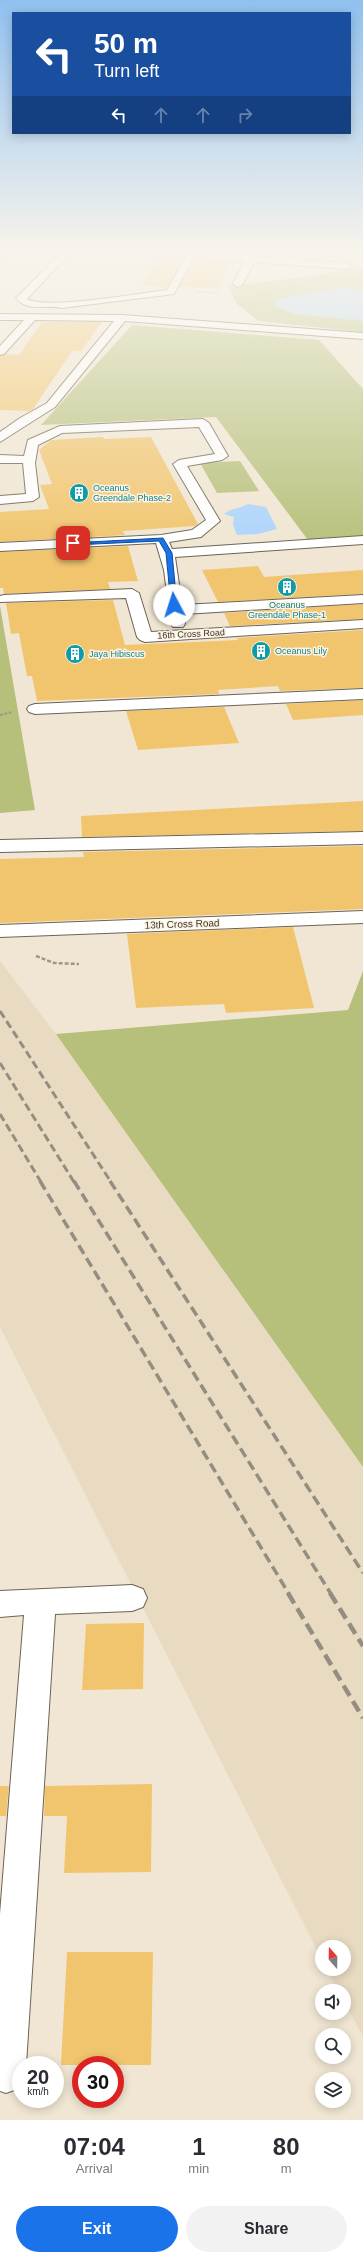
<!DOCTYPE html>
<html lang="en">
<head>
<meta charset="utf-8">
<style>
  :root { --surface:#fff; --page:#f2f2f3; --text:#2b2b33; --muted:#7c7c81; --accent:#1a73e8 }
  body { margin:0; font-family:Helvetica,sans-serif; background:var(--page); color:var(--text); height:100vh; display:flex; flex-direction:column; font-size:15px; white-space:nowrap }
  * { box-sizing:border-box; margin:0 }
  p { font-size:13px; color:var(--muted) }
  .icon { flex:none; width:22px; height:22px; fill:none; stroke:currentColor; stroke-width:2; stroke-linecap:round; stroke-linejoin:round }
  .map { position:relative; height:2120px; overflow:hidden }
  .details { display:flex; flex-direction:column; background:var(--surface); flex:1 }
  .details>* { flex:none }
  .top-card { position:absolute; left:12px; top:12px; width:339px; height:122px; border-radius:0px; box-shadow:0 2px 10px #0003; background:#1a4fa0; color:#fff; overflow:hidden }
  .needle { width:26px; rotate:340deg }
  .fabs { position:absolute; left:315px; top:1940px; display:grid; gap:8px }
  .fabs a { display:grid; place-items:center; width:36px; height:36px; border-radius:50%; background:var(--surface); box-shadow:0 2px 10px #0003; font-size:20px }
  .speed { position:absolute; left:12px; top:2056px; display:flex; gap:8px; font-size:20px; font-weight:700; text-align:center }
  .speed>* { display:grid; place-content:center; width:52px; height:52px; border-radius:50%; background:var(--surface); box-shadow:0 2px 10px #0003; line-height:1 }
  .speed small { font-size:10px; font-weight:400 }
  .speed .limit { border:6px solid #d22; background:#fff; color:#111 }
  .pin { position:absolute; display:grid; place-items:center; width:34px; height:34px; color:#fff; margin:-17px; border-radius:8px; box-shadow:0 2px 6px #0006 }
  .me { position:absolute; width:44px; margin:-22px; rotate:355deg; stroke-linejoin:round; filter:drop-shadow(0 0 3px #0008) }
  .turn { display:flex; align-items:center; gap:14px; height:84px; padding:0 16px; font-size:18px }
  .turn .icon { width:52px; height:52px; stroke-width:2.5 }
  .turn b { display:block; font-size:28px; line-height:34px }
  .lanes { display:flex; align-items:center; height:38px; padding:0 16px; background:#0003; justify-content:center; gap:20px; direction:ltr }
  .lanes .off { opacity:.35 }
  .eta { display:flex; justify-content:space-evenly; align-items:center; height:68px; text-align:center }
  .eta b { font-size:24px; font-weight:800; line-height:28px }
  .action { display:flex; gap:8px; margin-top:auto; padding:8px 16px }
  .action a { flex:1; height:46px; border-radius:24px; background:var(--accent); color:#fff; font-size:16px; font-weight:800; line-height:46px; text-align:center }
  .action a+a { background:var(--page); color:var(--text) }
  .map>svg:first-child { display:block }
  .built { fill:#e8dbc2 }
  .green { fill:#b7c07a }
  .water { fill:#add4fc }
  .building { fill:#f1c56e }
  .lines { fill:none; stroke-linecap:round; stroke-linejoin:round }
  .minor-casing { stroke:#6c6454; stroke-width:2 }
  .path-far2 { stroke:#9e978a; stroke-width:1; stroke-dasharray:2 1; stroke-linecap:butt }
  .path-far1 { stroke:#9e978a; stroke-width:2; stroke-dasharray:3 1.5; stroke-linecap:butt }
  .path { stroke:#9e978a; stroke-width:2.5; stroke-dasharray:4 2; stroke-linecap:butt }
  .minor { fill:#fff; fill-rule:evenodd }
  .rail-far2 { stroke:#948e81; stroke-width:3; stroke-dasharray:8 4; stroke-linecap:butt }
  .rail-far1 { stroke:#948e81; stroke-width:3.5; stroke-dasharray:10 5; stroke-linecap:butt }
  .rail { stroke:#948e81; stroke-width:4.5; stroke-dasharray:12 6; stroke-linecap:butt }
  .route { fill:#1a73e8; stroke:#114b97 }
  .labels { text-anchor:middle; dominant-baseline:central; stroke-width:3; stroke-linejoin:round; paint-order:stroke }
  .far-culture-label { font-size:9px; fill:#0d838f; stroke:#fdf3e0; text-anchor:start }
  .far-street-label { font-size:9px; fill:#3c3831; stroke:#fdf3e0 }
  .street-label { font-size:10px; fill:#3c3831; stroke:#fdf3e0 }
</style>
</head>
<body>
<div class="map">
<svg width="363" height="2120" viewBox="0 0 363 2120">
  <rect width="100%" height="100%" fill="#f0e6d3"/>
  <path class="built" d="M0 961 72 1055 363 1467V2037L344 2001V1991H338L327 1969H344V1947H322V1960L0 1327Z"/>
  <path class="green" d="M363 266V332L258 321 236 303 229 286 313 276Z
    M132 325 319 340 363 389V536L308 540 216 417 41 425Z
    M240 461 259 491 217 493 200 463Z
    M0 606 35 810 0 813Z
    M363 971V1467L56 1034 348 1010Z"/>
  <path class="water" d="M345 287 363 291V321L294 314 274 305 278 299Z
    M248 504 266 507 277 529 258 534 237 535 233 525 234 517 224 514C231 508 239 509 248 504Z"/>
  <path class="building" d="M162 255 185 257 167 287 141 286Z
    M195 259 229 261 219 288 179 287Z
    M42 322H102L81 351H72L33 409 29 411 0 410V356L6 354 19 355Z
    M103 437 104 439 151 437 198 524 195 526 123 531 125 535 0 542V512L49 509 40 485 52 484 39 450 51 440Z
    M128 546 138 581 108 582 110 589 4 594 3 588H0V552Z
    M258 566 264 577 363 570V594L218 602 202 570Z
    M113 600 125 645 238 640 236 638 363 630V688L280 691 278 686 218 690 219 694 37 701 32 676H27L19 633 11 634 6 603Z
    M363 604V619L230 626 224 613Z
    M363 700V715L293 720 286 704Z
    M224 707 239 743 138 750 126 711Z
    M363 801V831L82 837 81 816Z
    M363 846V909L0 923V859L84 857 83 852Z
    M293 927 314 1008 226 1013 224 1004 136 1008 127 934Z
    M144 1623 143 1689 82 1690 86 1624Z
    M152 1784 151 1872 64 1873 67 1816H44L45 1786Z
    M0 1786H9L6 1816H0Z
    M67 1952H153L151 2065H61Z"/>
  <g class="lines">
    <defs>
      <path id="minor" d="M0 252H7L0 258Z
        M62 252H71L27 299C47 310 140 293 167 290L189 252 275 258 284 252H294L286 259 347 263 352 266 347 269 254 262 243 284 238 287 233 284 245 261 194 257 174 294 61 308C47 304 28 313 16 298Z
        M0 314 122 315 363 333V339L125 321 55 407 0 442V432L20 418 47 403 114 321 35 320 4 354 0 355V346L24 320H0Z
        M203 419 209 423 228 456 222 460 187 466 220 521 201 537 169 542 172 549 363 536V544L175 557 182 605 363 595V603L184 614 185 624 183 627H173L171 624 164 570 156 543 0 551V543L161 535 192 530 206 520 173 464 179 460 215 454 199 427 62 433 38 445 35 463 39 497 33 501 0 504V496L26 494 23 463H0V455L24 456 28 440 60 426Z
        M132 589 139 593 151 632 363 620V628L145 642 140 640 137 637 126 598 0 602V596L4 595Z
        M363 689V699L35 714 29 712 27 709 29 706 35 704Z
        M363 832V844L0 852V840Z
        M363 911V923L0 937V925Z
        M132 1585 143 1589 147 1598 143 1607 132 1611 55 1614 26 2065H21L20 2088 6 2093 0 2091V1914L24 1615 0 1617V1591Z"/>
    </defs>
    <use href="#minor" class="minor-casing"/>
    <path class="path-far2" d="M195 292 218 293
      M259 294 301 286
      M255 307 259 297 264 294"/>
    <path class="path-far1" d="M0 715 13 712"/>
    <path class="path" d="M36 956 54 963 79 964"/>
    <use href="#minor" class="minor"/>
    <path class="rail-far2" d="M0 1011 111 1182
      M0 1063 74 1182
      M0 1114 41 1182"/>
    <path class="rail-far1" d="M40 1181 289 1594
      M74 1181 331 1594
      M110 1181 363 1573"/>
    <path class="rail" d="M288 1593 363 1718
      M330 1593 363 1646"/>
  </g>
  <linearGradient id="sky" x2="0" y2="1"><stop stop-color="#90c1f0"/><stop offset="0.46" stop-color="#f8f4eb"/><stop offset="1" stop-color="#f8f4eb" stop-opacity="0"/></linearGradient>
  <rect width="363" height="549" fill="url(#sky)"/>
  <path class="route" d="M163 538 172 553 177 605 174 606 171 605 166 553 159 541 73 545 70 543Z"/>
  <defs>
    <symbol id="building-disc" viewBox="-11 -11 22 22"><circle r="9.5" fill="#0f9aa8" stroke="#fdf3e0"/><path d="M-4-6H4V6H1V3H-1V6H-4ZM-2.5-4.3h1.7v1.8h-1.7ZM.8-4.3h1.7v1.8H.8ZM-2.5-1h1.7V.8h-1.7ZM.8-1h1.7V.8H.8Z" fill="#fff"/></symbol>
  </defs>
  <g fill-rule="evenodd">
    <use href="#building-disc" x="68" y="482" width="22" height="22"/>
    <use href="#building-disc" x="276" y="576" width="22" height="22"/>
    <use href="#building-disc" x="250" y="640" width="22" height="22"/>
    <use href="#building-disc" x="64" y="643" width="22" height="22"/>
  </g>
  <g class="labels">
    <g class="far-culture-label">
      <text x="93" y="488">Oceanus<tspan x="93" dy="10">Greendale Phase-2</tspan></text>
      <text x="287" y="605" text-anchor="middle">Oceanus<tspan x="287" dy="10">Greendale Phase-1</tspan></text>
      <text x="275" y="651">Oceanus Lily</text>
      <text x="89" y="654">Jaya Hibiscus</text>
    </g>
    <g class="far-street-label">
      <text transform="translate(191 634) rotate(-3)">16th Cross Road</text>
    </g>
    <g class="street-label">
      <text transform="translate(182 924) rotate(-2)">13th Cross Road</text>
    </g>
  </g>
</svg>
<div class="fabs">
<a><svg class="needle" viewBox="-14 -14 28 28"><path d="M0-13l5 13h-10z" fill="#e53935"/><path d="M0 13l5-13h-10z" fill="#7c7c81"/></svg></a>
<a><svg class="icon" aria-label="sound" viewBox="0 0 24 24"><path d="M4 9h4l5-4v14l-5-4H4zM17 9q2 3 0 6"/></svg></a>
<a><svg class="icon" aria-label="search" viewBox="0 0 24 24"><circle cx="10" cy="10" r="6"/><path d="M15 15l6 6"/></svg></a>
<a><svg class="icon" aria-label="layers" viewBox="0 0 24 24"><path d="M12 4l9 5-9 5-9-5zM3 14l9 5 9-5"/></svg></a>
</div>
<div class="speed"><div>20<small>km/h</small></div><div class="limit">30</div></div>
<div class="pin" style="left:73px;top:543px;background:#d93025"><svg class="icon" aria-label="arrive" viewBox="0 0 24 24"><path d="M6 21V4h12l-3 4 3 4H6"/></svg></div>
<svg class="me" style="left:174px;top:605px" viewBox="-20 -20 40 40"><circle r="19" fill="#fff"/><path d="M0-13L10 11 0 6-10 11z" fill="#1a73e8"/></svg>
<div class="top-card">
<div class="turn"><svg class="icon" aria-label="left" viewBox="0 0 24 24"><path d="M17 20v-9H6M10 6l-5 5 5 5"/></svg><div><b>50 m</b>Turn left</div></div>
<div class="lanes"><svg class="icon" aria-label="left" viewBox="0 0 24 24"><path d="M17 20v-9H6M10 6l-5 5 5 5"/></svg><svg class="icon off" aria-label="ahead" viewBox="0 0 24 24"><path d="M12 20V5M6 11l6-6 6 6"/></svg><svg class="icon off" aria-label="ahead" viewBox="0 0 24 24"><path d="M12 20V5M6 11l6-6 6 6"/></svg><svg class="icon off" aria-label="right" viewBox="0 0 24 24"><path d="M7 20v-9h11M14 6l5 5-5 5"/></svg></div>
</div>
</div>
<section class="details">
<div class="eta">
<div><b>07:04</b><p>Arrival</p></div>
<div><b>1</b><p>min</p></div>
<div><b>80</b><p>m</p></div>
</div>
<div class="action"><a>Exit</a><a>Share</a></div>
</section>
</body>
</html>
